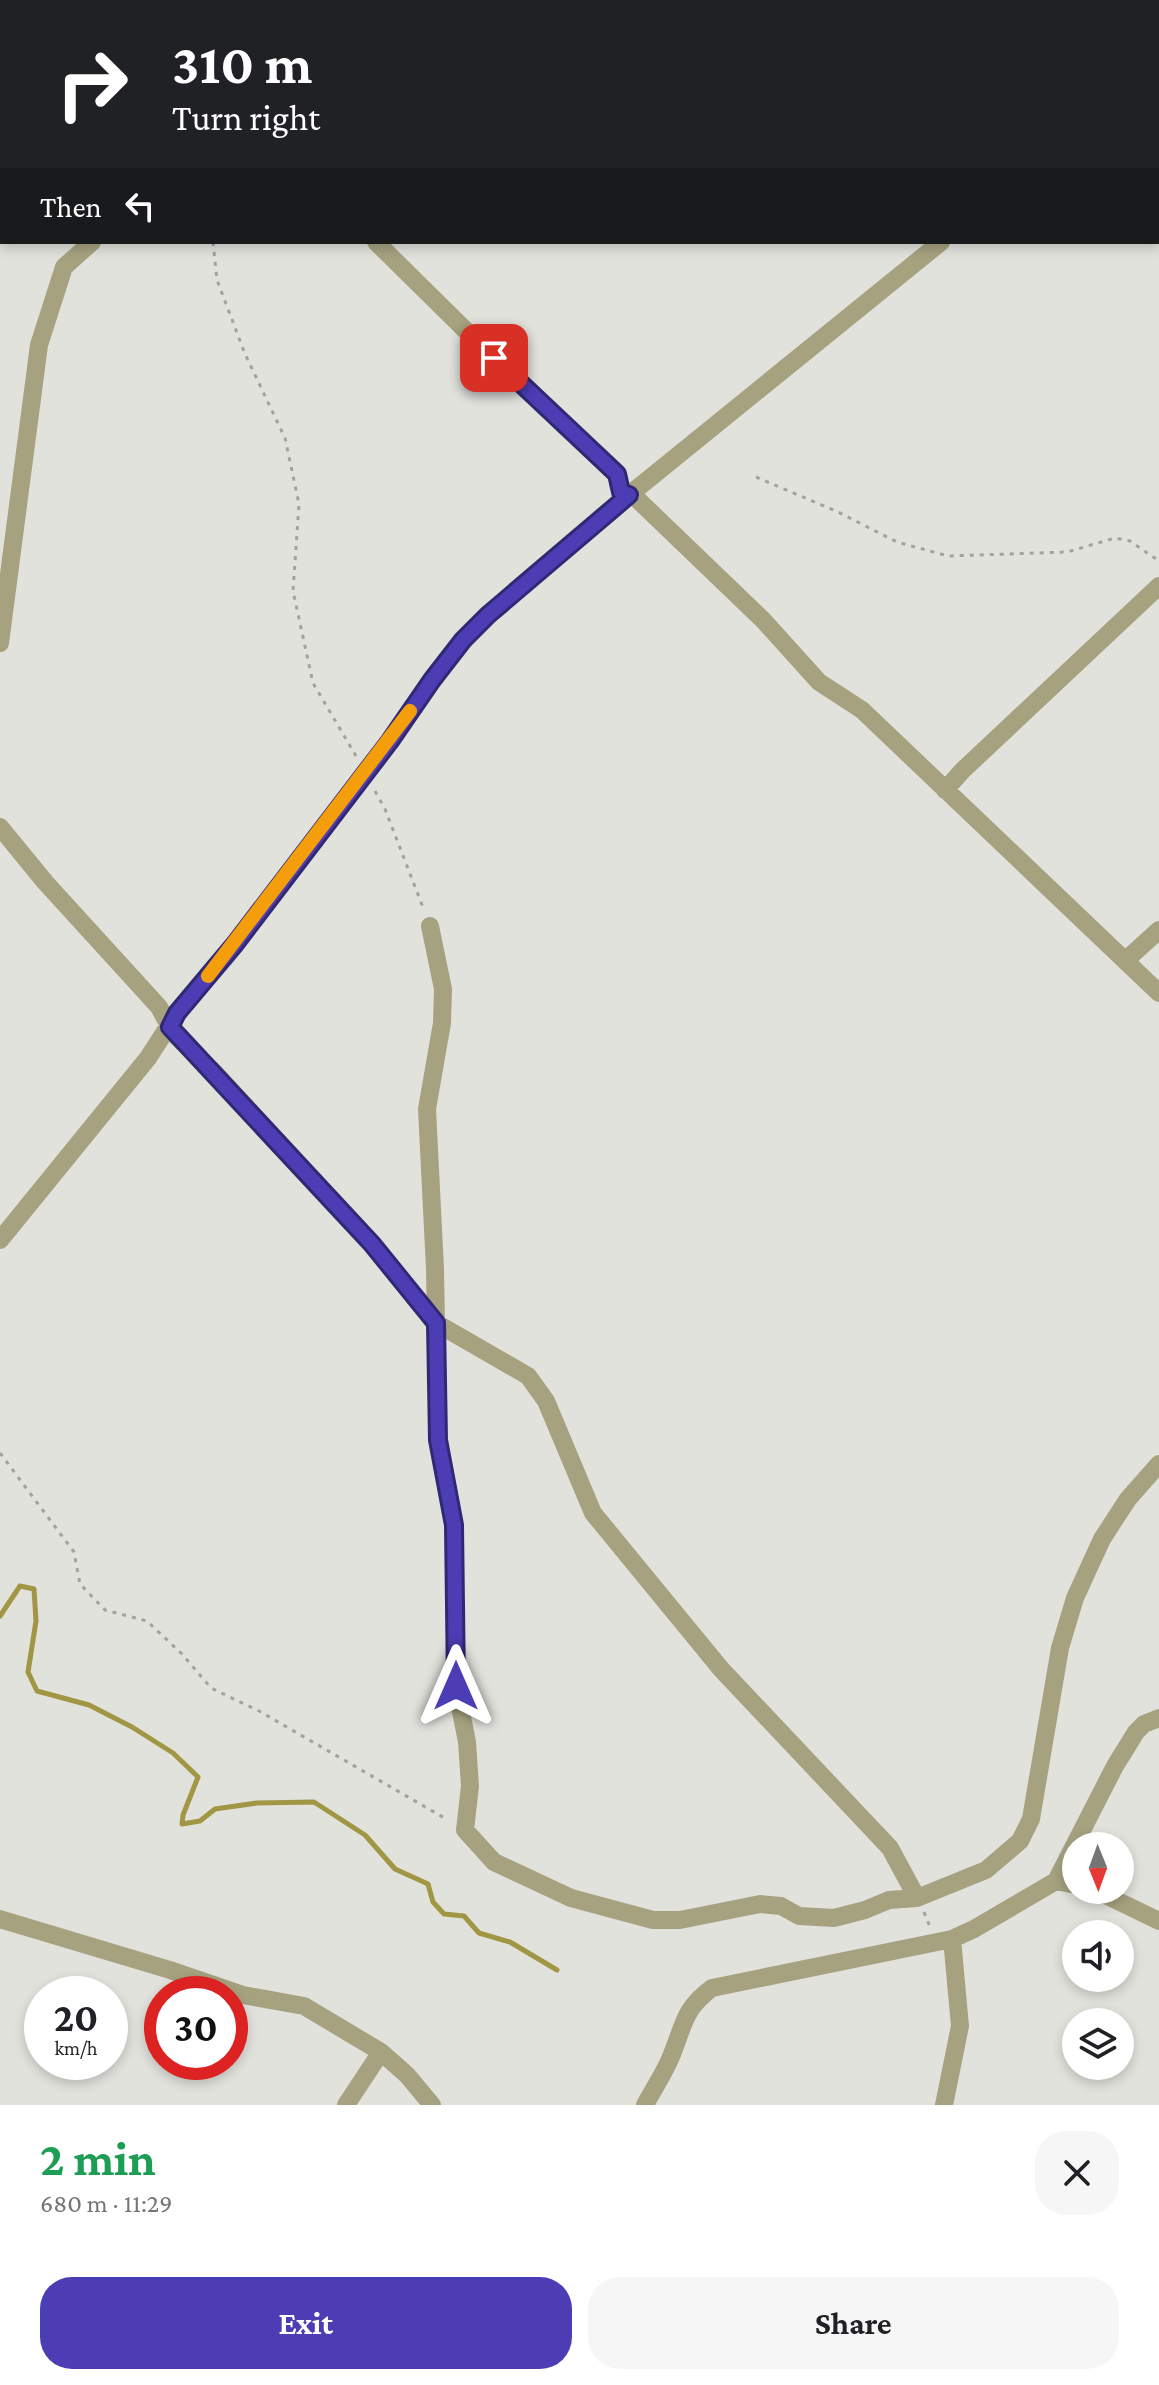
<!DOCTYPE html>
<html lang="en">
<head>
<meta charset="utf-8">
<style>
  :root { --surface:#fff; --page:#f6f6f6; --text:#202124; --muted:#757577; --accent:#4c3db4 }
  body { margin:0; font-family:"Crimson Pro",serif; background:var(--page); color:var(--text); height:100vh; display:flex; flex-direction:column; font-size:30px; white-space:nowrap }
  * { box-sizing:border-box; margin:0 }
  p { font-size:26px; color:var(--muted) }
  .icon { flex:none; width:44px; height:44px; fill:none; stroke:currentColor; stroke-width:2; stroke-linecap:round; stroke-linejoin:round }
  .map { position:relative; height:2105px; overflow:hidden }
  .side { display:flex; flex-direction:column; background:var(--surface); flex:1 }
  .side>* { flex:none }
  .top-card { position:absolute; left:0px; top:0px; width:1160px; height:244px; box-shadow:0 4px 12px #0003; background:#202124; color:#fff; overflow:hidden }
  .needle { width:52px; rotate:179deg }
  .buttons { position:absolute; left:1062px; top:1832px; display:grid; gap:16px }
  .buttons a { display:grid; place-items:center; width:72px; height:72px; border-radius:50%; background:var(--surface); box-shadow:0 4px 12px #0003; font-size:40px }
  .speed { position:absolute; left:24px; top:1976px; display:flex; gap:16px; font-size:40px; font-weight:700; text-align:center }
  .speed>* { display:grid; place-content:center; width:104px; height:104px; border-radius:50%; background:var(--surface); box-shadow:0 4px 12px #0003; line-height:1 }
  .speed small { font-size:20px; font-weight:400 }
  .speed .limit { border:12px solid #d22; background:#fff; color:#111 }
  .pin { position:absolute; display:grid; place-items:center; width:68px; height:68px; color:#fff; margin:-34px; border-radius:16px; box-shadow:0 4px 12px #0006 }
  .me { position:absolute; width:88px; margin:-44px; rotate:0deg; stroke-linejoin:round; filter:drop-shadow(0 0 6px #0008) }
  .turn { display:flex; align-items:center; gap:28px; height:168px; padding:0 40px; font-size:36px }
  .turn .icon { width:104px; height:104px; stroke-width:2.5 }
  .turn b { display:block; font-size:56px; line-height:68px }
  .then { display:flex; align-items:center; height:76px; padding:0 40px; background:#0003; gap:16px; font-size:30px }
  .round { display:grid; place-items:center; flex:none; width:84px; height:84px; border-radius:32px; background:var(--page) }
  .overview { display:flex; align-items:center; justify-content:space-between; height:136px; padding:0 40px }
  h1 { font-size:48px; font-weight:700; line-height:60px; color:#1e9e55 }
  .button { display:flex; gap:16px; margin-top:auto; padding:16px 40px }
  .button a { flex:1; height:92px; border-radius:32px; background:var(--accent); color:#fff; font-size:32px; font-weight:700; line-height:92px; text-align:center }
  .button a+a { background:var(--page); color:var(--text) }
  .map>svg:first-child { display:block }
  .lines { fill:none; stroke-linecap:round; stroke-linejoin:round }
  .stream { stroke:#a19644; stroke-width:5 }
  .path { stroke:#a2a29e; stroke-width:3; stroke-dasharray:4 6; stroke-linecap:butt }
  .minor { stroke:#a6a280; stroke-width:18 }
  .route-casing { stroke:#312875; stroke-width:20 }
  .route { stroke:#4c3db4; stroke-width:14 }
  .slow { stroke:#f59e0b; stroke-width:14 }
</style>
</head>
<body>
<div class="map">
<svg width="1159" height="2105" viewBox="0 0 1159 2105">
  <rect width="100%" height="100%" fill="#e2e2dd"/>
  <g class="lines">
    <path class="stream" d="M0 1616 20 1586 34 1589 36 1621 28 1672 37 1691 89 1705 132 1727 173 1753 198 1777 183 1815 182 1824 200 1821 215 1809 257 1803 314 1802 365 1835 395 1869 428 1884 433 1902 444 1914 464 1916 479 1933 510 1942 557 1970"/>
    <path class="path" d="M263 0 267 2
      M226 2V0
      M704 2 707 0
      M213 242 217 280 245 354 285 438 299 504 293 591 313 683 356 756
      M756 477 838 512 897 542 948 556 1067 552 1115 538 1130 541 1159 561
      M375 791 385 809 424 910
      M0 1453 74 1552 80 1584 105 1610 147 1621 182 1654 211 1688 259 1711 448 1820
      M924 1912 930 1927"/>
    <path class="minor" d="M1090 0 1091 2
      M1128 0 1132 2
      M362 2 364 0
      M1158 13H1159
      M1158 65H1159
      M1158 114 1159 116
      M376 242 513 377 617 474 621 492 636 498 763 620 819 682 862 710 1159 993
      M0 643 39 345 64 267 92 242
      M945 790 963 770 1159 586
      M0 827 45 882 159 1007 173 1033 215 1073 372 1244 436 1323 528 1376 546 1401 593 1513 721 1669 890 1848 917 1898
      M430 926 443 989 442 1023 427 1109 435 1269 438 1440 454 1525 456 1686 467 1742 470 1786 465 1830 494 1862 571 1898 653 1920H680L760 1904 781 1906 799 1916 834 1918 865 1910 889 1900 917 1898 986 1870 1020 1841 1031 1819 1060 1648 1075 1598 1102 1539 1128 1499 1159 1464
      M1126 960 1159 930
      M0 1240 148 1058 177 1013 235 944 390 741 432 680 463 640 488 615 629 495 941 242
      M1056 1881 1115 1766 1136 1732 1144 1724 1159 1718
      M1095 1890 1159 1921
      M0 1919 170 1970 243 1995 304 2006 381 2052 407 2075 432 2105
      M346 2105 381 2052
      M645 2105C653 2090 663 2075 670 2059 684 2027 682 2010 712 1988L952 1939 974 1929 1056 1881 1076 1885
      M944 2105 960 2026 952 1939"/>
  </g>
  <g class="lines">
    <defs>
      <path id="route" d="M456 1686 454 1525 438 1440 436 1323 372 1244 170 1027 177 1013 235 944 390 741 432 680 463 640 488 615 629 495 621 492 617 474 494 358"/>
    </defs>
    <use href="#route" class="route-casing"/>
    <use href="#route" class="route"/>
    <path class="slow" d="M208 976 410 711"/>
  </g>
</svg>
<div class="buttons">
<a><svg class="needle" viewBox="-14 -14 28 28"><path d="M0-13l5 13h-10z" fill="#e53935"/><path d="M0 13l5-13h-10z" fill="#757577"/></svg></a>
<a><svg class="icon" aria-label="sound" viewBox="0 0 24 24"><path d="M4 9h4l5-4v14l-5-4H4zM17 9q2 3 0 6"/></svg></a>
<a><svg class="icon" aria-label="layers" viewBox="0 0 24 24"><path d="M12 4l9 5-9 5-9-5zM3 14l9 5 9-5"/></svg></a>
</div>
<div class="speed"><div>20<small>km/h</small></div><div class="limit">30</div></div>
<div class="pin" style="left:494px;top:358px;background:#d93025"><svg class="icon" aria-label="arrive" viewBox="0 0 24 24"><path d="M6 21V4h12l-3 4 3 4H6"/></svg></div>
<svg class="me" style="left:456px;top:1686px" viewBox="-20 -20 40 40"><path d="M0-17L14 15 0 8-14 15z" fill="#4c3db4" stroke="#fff" stroke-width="4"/></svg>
<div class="top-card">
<div class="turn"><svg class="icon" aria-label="right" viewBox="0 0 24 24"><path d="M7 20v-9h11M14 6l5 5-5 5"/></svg><div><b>310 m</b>Turn right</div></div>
<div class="then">Then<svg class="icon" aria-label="left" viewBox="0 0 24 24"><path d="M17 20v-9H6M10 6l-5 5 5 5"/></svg></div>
</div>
</div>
<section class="side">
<div class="overview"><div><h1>2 min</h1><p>680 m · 11:29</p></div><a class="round"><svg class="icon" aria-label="close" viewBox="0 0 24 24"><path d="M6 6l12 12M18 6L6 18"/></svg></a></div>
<div class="button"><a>Exit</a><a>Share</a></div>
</section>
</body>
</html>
